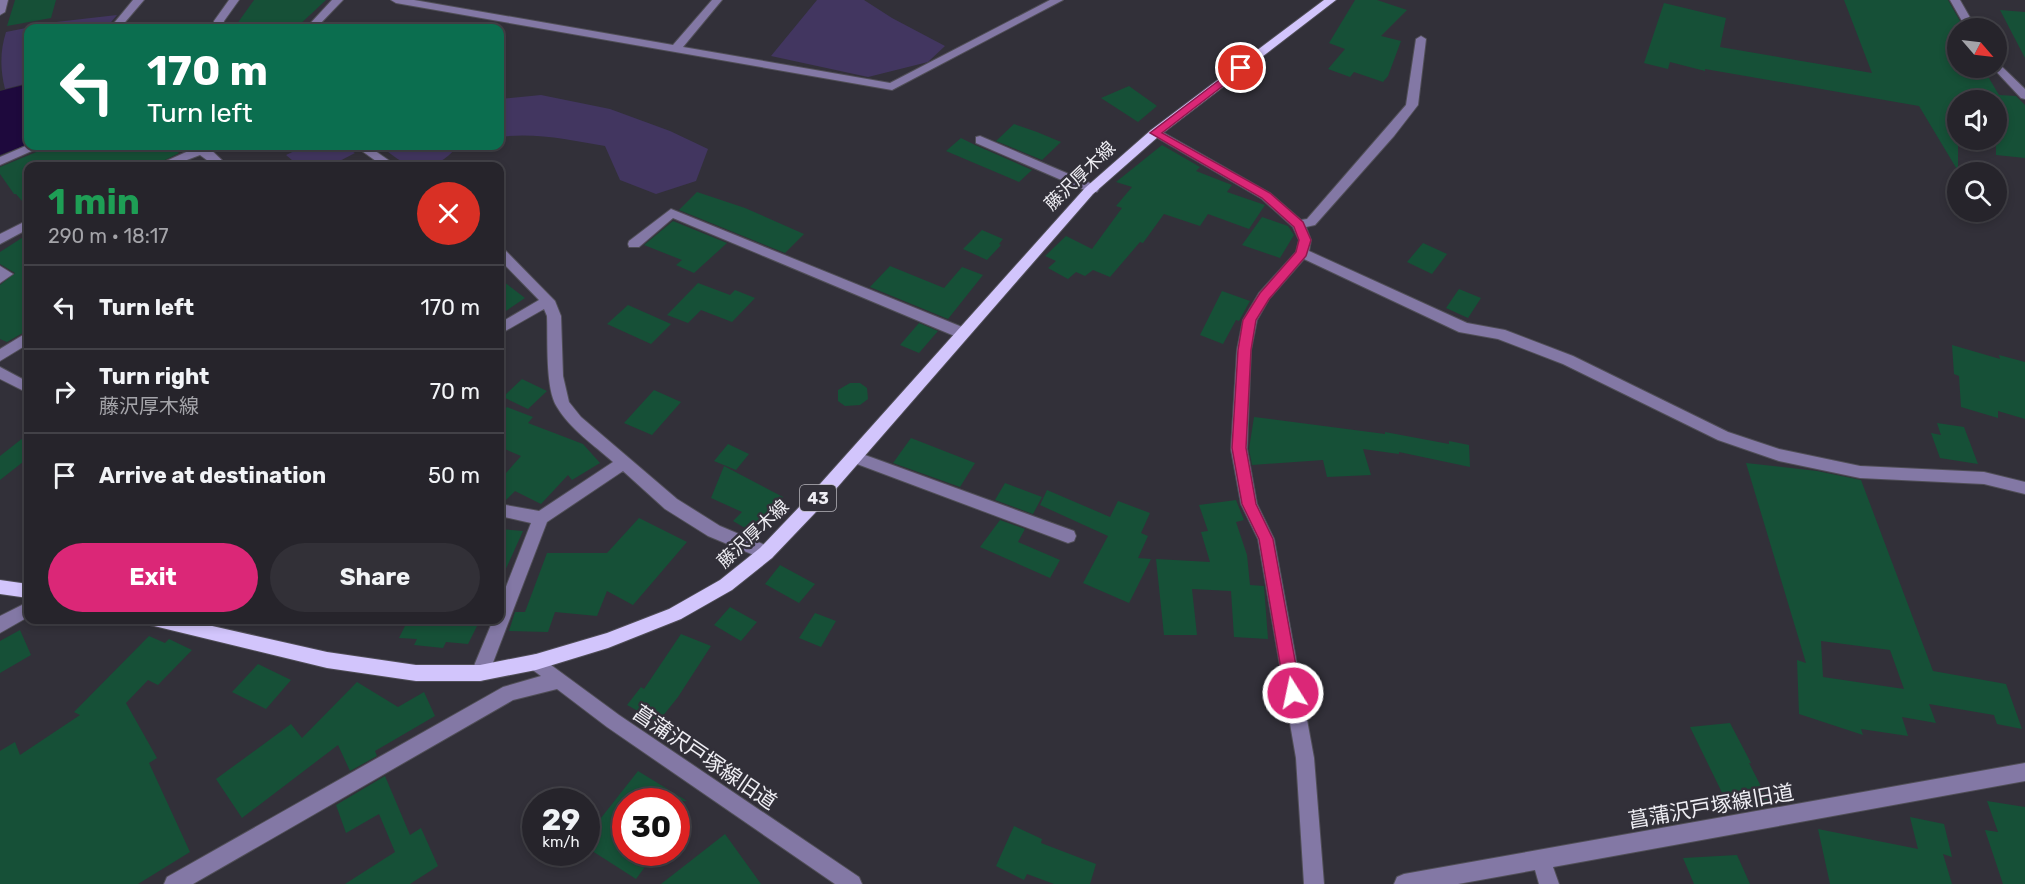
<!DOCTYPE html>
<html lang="en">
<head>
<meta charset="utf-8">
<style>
  :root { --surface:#26242b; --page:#323037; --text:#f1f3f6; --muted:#a4a4a9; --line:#424147; --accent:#db2777 }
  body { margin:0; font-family:Rubik,"Noto Sans JP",sans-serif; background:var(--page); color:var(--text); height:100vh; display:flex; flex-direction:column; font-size:22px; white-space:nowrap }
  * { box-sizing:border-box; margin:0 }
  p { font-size:20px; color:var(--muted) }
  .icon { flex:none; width:33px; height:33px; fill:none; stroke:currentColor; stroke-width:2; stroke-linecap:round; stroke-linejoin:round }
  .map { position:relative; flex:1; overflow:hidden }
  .details { position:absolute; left:24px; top:162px; width:480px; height:462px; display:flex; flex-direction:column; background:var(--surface); border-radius:12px; box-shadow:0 3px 9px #0003,0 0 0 2px var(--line) }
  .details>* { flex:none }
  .guide { position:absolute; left:24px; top:24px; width:480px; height:126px; border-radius:12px; box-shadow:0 3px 9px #0003,0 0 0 2px var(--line); background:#0b6e4f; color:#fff; overflow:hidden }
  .needle { width:39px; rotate:118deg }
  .fabs { position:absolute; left:1947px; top:18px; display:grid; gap:12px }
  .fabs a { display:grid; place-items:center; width:60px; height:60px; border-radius:50%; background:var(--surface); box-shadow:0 3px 9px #0003,0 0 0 2px var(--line); font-size:30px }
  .speed { position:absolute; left:522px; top:788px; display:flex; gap:12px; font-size:30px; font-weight:700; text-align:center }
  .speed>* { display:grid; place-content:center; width:78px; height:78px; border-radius:50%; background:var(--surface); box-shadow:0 3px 9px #0003,0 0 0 2px var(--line); line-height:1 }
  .speed small { font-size:15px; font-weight:400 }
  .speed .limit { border:9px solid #d22; background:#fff; color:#111 }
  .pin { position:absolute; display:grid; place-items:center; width:51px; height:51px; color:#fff; margin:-26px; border:3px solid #fff; border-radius:50%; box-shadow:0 2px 6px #0007 }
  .me { position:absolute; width:66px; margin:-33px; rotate:350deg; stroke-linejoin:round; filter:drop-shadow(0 0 4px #0008) }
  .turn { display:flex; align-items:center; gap:21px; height:126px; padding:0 24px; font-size:27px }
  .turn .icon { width:78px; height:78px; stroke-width:2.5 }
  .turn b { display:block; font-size:42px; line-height:51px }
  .round { display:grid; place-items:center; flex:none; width:63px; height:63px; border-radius:32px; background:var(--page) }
  .overview { display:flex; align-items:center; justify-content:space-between; height:102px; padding:0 24px }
  h1 { font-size:36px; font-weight:700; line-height:45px; color:#1e9e55 }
  .button { display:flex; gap:12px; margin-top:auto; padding:12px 24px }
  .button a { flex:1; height:69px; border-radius:36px; background:var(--accent); color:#fff; font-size:24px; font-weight:700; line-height:69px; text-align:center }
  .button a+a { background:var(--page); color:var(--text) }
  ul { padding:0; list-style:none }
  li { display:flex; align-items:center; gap:18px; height:84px; padding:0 24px; border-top:2px solid var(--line) }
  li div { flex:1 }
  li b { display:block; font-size:22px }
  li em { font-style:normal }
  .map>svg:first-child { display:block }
  .green { fill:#423660 }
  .water { fill:#1e093d }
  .building { fill:#165037; fill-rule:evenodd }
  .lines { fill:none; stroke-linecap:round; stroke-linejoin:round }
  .minor-casing { stroke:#504e57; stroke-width:2 }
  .major-casing { stroke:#504e57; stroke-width:2 }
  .minor { fill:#8378a5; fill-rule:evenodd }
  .major { fill:#d2c5fc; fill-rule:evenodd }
  .route { fill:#db2777; stroke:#8e194d; stroke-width:1.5 }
  .labels { text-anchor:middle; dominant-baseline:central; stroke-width:5; stroke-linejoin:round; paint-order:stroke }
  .shield { fill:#323039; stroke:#b6b4bb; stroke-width:1.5 }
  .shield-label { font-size:16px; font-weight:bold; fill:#eeedf3 }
  .street-label { font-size:18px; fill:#eeedf3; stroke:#323039 }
  .near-street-label { font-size:21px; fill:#eeedf3; stroke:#323039 }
</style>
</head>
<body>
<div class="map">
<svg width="2025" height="884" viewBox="0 0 2025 884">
  <rect width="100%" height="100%" fill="#323039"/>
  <path class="green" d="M817 0H864L892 18 945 46 928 62 868 77 771 56Z
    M117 15 106 28H28V83L5 89C0 69 0 51 6 32L56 22Z
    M541 95 610 109 670 131 708 149 696 181 656 194 620 180 605 146C571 140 534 132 500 137V99Z
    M305 146H343L355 153 330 166H299L286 155Z
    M381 146H458C431 177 409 171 381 146Z"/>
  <path class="water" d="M28 84V144L0 155V91Z"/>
  <path class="building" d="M15 0H56L51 18 7 26Z
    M254 0H326L296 28H234Z
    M1355 0H1377L1407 10 1381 36 1401 41 1388 76 1383 82 1354 72 1350 77 1328 69 1345 49 1329 43Z
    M1844 0H1948L1964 28H1958V68H1983L1999 95 2016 96 2025 105V158L1996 155V100H1958V171L1919 106 1705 69V71L1670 62 1668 69 1644 63 1664 3 1726 18 1720 47 1872 73Z
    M2000 10 2025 12V58Z
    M1129 86 1157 106 1138 122 1101 98Z
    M1014 124 1037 132 1061 142 1042 160 996 141Z
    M961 138 975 145 1032 170 1019 182 946 151Z
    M1162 145 1200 167 1196 171 1232 185 1227 192 1265 205 1249 229 1208 214 1200 226 1164 214 1143 243 1140 242 1110 277 1093 270 1085 276 1076 272 1068 279 1048 268 1056 261 1045 256 1066 236 1092 249 1122 208 1116 206 1132 187 1116 182Z
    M51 146H172L179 153 153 166H28V208L16 194H14L0 174V167Z
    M697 192 745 208 804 234 785 253 679 210Z
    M1262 217 1288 226 1294 235 1280 258 1242 245Z
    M673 221 727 243 694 273 676 265 682 260 644 245Z
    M982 230 1003 239 999 244 1001 245 987 260 963 249Z
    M28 234V330L7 342 0 339V285L15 273 0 264V252Z
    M1423 243 1447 254 1432 274 1407 262Z
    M890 266 944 288 962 267 983 275 948 319 870 287Z
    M500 279 525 298 500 315Z
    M698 283 730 295 735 290 755 298 732 322 701 310 688 323 667 315Z
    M1459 289 1481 298 1468 318 1446 308Z
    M1222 291 1250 301 1239 321 1236 320 1223 344 1200 335Z
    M628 305 671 324 651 344 607 324Z
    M919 323 938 331 919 353 900 345Z
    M1952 345 2000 359 1999 355 2025 362V419L1998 411V418L1961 407 1959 376 1954 374Z
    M522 379 547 391 528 409 503 397Z
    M850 383H860L867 388 868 399 860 405 845 406 838 401V390Z
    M654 390 681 402 652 435 624 423Z
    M507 407 533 417 528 423 583 444 600 463 572 480 568 475 541 504 515 491 504 502H500V480L521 456 500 447V415Z
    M1254 417 1385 434V432L1449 444V441L1469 445 1470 467 1399 452V454L1363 449 1371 475 1327 477 1323 460 1252 465 1249 449Z
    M1937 423 1964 427 1978 464 1940 458 1931 433 1941 435Z
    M28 434V458L0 480V456Z
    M911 438 975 463 960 487 893 463Z
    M728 444 749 454 736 470 714 461Z
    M1746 463 1817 471 1861 480 1933 671 2006 684 2022 729 1997 724 1994 715 1929 704 1936 723 1902 717 1908 736 1861 729 1863 735 1799 714 1797 660 1806 663ZM1821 641 1890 650 1904 689 1823 677Z
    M724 466 783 497 752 532 733 521 742 512 711 498Z
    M1005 483 1042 497 1033 514 995 500Z
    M1047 490 1110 517 1118 501 1150 513 1141 533 1148 536 1138 558 1151 559 1129 603 1083 583 1108 536 1040 505Z
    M1236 500 1244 520 1236 522 1247 555 1250 585 1264 586 1268 639 1234 637 1231 591 1192 589 1197 635H1164L1156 559 1210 562 1201 532 1208 531 1199 505Z
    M639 518 687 542 633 605 607 591 597 616 555 612 548 632 509 631 515 612H525L547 553H607Z
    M1000 520 1025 529 1018 542 1060 560 1050 578 980 547Z
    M500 529 523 531 500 582Z
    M780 565 815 584 799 603 765 584Z
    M730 607 757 622 741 641 714 625Z
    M815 613 836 621 821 647 799 638Z
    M408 620H480L468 644 446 642 443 648 414 645 417 639 399 638Z
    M20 630 31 655 0 673V641Z
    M681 634 711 646 678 697 658 722 627 705 641 687 644 689Z
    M149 636 165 643 169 639 192 650 158 685 148 680 126 703 157 758 149 763 190 852 138 884H0V751L15 742 20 755 80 715 74 712Z
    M258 664 291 680 266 709 232 692Z
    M357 682 398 707 424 692 435 716 375 751 377 756 350 771 338 745 242 818 216 779 291 724 302 738Z
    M1730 723 1751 763H1749L1769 802 1729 807 1690 727Z
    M638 771 687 801H626V852H656L636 879 586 847V837Z
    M385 776 410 835 421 828 438 866 410 884H345L395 852 379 814 346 833 336 805Z
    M1987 801 2025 807V884H2003L1985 830 1998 832Z
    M1910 817 1944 824 1952 857 1943 854 1952 884H1830L1818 829 1918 849Z
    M1014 826 1042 839 1041 843 1096 864 1090 884H1054L1027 874 1024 880 996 866Z
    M725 834 761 884H661Z
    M1737 855 1750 884H1694L1683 858Z"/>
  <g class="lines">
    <defs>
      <path id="minor" d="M0 0H8L5 12 0 15Z
        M133 0H144L120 28H110Z
        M229 0H239L224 21 223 28H213L214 21Z
        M332 0H343L316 28H306Z
        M391 0H414L673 45 712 0H722L683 47 890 83 1050 0H1063L892 90 396 3Z
        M1950 0H1960L1976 28H1966Z
        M1421 36 1426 39 1418 105 1394 136 1315 225 1306 227 1311 240 1309 251 1467 323 1505 330 1573 356 1728 432 1779 449 1860 466 1984 472 2025 482V494L1984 484 1860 478 1779 461 1718 440 1563 364 1498 339 1459 332 1304 259 1269 299 1257 320 1251 350 1247 449 1257 504 1274 539 1314 758 1324 884H1304L1296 758 1258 539 1241 504 1231 449 1237 350 1243 320 1259 293 1296 252 1299 240 1293 227 1262 199 1149 133 1151 130H1159L1270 193 1301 220 1307 219 1406 105 1416 39Z
        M1996 61 2025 89V99L2021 98 1993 68H1996Z
        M980 136 1097 186 1099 189 1097 192H1089L976 143V137Z
        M28 145 43 146 0 165V157Z
        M191 146H207L228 166H215L200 155 171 166H155L193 149Z
        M355 146H368L397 166H383Z
        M671 209 967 329 969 333 962 338 957 337 673 218 639 247H629L628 244 629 241Z
        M28 220V229L0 244V234Z
        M500 249 505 250 555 301 561 316 563 376 569 402 581 417 677 499 720 526 772 548 774 553 772 558 766 560 708 536 665 509 623 471 547 522 489 673 486 679 480 681 474 679 471 673 493 620H500V602L531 523 500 516V504L539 511 613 462C594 445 570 429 557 407 545 389 548 339 547 316L544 309 500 334V323L539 300 500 260Z
        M0 266 13 274 0 283Z
        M28 332V344L0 361V349Z
        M0 367 28 382V393L0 379Z
        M854 451 1074 531 1076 536 1074 541 1068 543 849 461 846 457 849 453Z
        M28 602V617L0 633V616Z
        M536 654 619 715 859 877 862 884H835L607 727 557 689 513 700 193 884H164L167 877 503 687 541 676 530 668 527 662 530 656Z
        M2025 763V781L1553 867 1559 884H1539L1535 870 1458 884H1394L1397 877 1404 874Z"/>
      <path id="major" d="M1324 0H1336L1159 136 1093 194 815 513 772 558 732 590 681 619 608 648 536 670 480 681H416L327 668 150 625 148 620H186L327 652 416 665H480L536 654 607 633 669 609 720 580 760 548 803 503 1085 188 1151 130Z
        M0 580 28 584V598L0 594Z"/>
    </defs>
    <use href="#minor" class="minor-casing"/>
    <use href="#major" class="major-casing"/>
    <use href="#minor" class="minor"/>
    <use href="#major" class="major"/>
  </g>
  <path class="route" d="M1238 66 1246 68 1162 133 1270 193 1303 222 1311 240 1306 256 1269 299 1256 320 1251 350 1246 448 1256 504 1273 539 1301 693 1299 698 1293 700 1288 698 1285 693 1259 539 1242 504 1232 448 1238 350 1243 320 1260 293 1296 252 1299 240 1294 227 1262 198 1150 133Z"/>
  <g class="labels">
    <rect class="shield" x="800" y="485" width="36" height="26" rx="4.5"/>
    <g class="shield-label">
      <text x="818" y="498">43</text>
    </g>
    <g class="street-label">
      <text transform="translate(1080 176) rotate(-44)">藤沢厚木線</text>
      <text transform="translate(753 534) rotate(-43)">藤沢厚木線</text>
    </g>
    <g class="near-street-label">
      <text transform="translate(705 757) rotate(34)">菖蒲沢戸塚線旧道</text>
      <text transform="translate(1711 806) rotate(-10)">菖蒲沢戸塚線旧道</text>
    </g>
  </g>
</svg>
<div class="fabs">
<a><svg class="needle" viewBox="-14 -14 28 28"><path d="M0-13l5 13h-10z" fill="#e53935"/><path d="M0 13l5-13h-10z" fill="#a4a4a9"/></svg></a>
<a><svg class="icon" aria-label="sound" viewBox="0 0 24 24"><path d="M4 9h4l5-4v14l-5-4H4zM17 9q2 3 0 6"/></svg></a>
<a><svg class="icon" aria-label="search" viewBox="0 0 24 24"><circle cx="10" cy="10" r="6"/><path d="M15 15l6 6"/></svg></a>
</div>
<div class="speed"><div>29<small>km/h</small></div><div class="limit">30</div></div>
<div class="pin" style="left:1241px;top:68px;background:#d93025"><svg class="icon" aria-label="arrive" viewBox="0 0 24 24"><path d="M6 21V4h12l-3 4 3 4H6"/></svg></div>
<svg class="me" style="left:1293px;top:693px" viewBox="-20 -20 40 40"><circle r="17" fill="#db2777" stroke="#fff" stroke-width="3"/><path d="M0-11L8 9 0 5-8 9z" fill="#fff"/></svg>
<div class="guide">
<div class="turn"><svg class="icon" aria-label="left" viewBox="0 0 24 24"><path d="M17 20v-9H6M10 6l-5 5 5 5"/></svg><div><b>170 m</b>Turn left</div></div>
</div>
<section class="details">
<div class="overview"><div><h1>1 min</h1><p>290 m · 18:17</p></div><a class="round" style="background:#d93025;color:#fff"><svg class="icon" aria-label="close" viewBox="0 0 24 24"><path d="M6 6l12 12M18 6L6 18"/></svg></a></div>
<ul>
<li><svg class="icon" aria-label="left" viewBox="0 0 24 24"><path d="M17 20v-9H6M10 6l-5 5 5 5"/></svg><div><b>Turn left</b></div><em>170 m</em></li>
<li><svg class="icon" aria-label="right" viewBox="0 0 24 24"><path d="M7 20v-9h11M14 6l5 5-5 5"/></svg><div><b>Turn right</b><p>藤沢厚木線</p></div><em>70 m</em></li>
<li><svg class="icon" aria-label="arrive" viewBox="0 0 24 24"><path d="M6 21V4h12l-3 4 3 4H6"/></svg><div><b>Arrive at destination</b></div><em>50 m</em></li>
</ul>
<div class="button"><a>Exit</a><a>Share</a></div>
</section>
</div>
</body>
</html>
